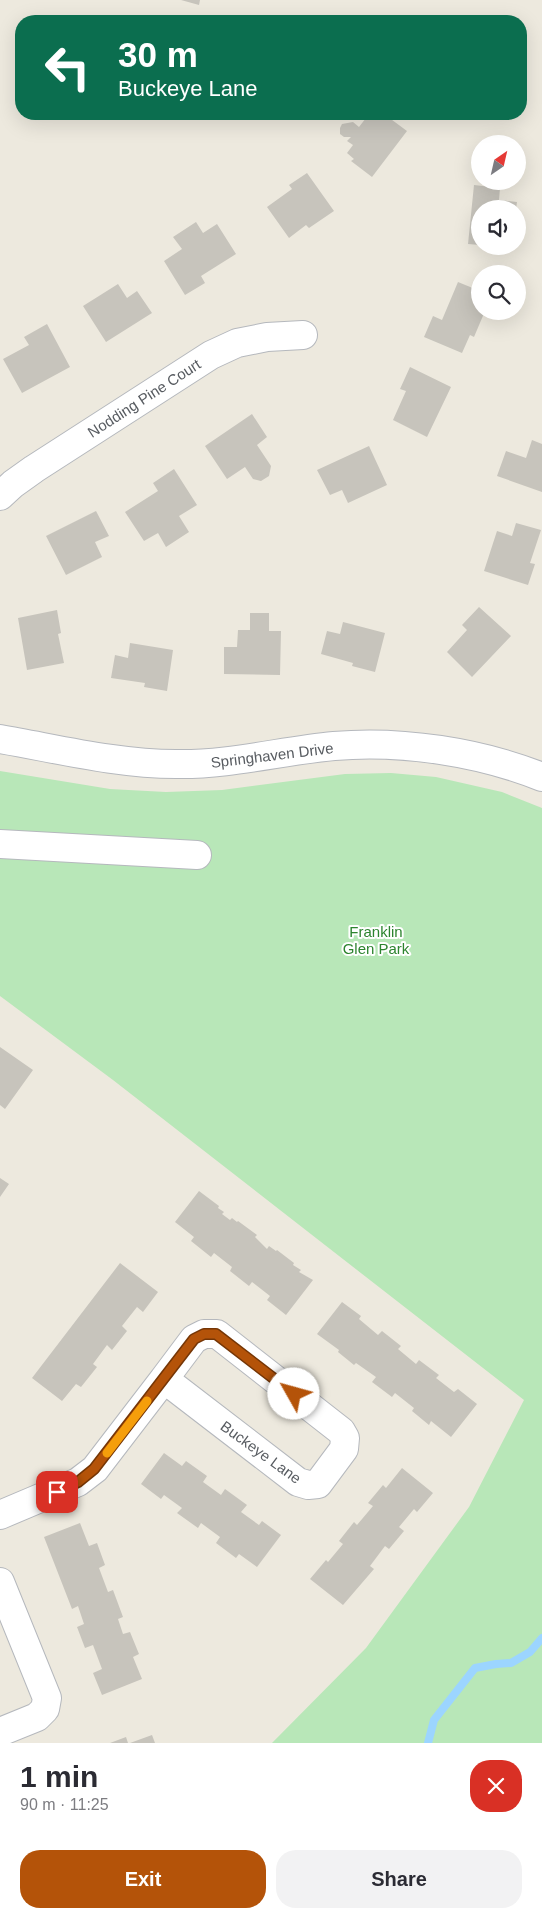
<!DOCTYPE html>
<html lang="en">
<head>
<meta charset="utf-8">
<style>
  :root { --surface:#fff; --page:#f2f2f3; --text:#2b2b33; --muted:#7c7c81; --accent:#b45309 }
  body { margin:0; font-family:Helvetica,sans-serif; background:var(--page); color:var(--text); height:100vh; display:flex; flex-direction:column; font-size:19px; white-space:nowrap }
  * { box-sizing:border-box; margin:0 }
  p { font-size:16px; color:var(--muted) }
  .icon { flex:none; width:28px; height:28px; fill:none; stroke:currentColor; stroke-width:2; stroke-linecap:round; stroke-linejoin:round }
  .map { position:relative; height:1743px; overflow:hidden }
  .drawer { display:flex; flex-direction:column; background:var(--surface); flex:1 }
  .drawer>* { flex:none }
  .guide { position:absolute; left:15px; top:15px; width:512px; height:105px; border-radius:20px; box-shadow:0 5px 20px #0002; background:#0b6e4f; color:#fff; overflow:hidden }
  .needle { width:32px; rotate:34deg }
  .tools { position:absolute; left:471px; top:135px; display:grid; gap:10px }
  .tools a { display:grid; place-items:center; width:55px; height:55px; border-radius:50%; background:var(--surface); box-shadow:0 5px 20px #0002; font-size:25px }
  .pin { position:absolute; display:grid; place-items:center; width:42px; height:42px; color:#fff; margin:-21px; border-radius:10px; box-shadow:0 2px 8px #0006 }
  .me { position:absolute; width:55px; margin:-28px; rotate:308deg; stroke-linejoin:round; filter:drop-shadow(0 0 4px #0008) }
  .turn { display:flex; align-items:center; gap:18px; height:105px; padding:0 20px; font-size:22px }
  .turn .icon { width:65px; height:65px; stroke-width:2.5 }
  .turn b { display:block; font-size:35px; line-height:42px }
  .round { display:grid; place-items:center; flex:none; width:52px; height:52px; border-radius:20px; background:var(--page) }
  .summary { display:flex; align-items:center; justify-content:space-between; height:85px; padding:0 20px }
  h1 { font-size:30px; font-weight:700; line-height:38px }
  .cta { display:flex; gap:10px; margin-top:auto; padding:10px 20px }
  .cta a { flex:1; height:58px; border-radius:20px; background:var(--accent); color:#fff; font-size:20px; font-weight:700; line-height:58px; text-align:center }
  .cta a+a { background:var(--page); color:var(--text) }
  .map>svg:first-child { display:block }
  .green { fill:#b8e7b8 }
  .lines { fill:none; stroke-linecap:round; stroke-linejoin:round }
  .stream { stroke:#9cd5ff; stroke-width:8 }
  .building { fill:#c7c4bc }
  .minor-casing { stroke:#b5b8bd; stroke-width:30 }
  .minor { stroke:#fff; stroke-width:28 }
  .route-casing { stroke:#753606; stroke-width:12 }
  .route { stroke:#b45309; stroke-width:9 }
  .slow { stroke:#f59e0b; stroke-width:9 }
  .labels { text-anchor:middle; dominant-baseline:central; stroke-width:4; stroke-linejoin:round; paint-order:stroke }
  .street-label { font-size:15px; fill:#585c61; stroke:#fff }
  .park-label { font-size:15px; fill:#2d842f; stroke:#fff }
</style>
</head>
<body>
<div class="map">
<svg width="542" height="1743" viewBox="0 0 542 1743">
  <rect width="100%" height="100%" fill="#ede9de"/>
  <path class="green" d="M0 771 110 789 166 792 222 790 345 774 391 773 436 777 502 792 542 808V1743H272L366 1648 469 1507 524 1400 113 1080 0 996Z"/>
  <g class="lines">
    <path class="stream" d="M428 1743 434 1720 475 1668 496 1664 511 1663 530 1652 542 1638"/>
  </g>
  <path class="building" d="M181 0H200L199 5Z
    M36 114H47L39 118Z
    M369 114H384L407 131 372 177 351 161 354 159 347 153 353 145 347 141 351 137H344L340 134V128L342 124 353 122 359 127Z
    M307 173 334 211 309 228 306 225 289 238 267 207 292 189 289 185Z
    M474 185 500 188 499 200 517 202 516 209H480V245L468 244Z
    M196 222 203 233 217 224 236 254 201 276 205 283 185 295 164 261 182 249 173 237Z
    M458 282 480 291V311H485L474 337 470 335 462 353 424 337 433 316 442 320Z
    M118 284 127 298 137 291 152 313 106 342 83 306Z
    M47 324 70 367 22 393 3 359 29 345 24 337Z
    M410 367 451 387 427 437 393 420 406 391 400 389Z
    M252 414 267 437 257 445 271 466 269 476 261 481 253 479 245 467 227 479 205 446Z
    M532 440 542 444V492L497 476 506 451 526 458Z
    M369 446 387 485 348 503 342 490 330 495 317 470Z
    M174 469 197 505 179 516 189 532 166 547 158 533 144 541 125 512 158 491 153 483Z
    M96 511 109 536 95 542 102 557 66 575 46 536Z
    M516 523 541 530 530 563 535 564 528 585 484 571 497 531 512 536Z
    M479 607 511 636 472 677 447 652 467 630 462 625Z
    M57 610 61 633 58 634 64 663 27 670 18 618Z
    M250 613H269V631H281L280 675 224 674V647H237L238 630H250Z
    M343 622 385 633 375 672 352 666 353 663 321 654 327 631 340 634Z
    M130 643 173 650 167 691 144 687 145 683 111 678 115 655 128 658Z
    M0 1047 33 1070 5 1109 0 1105Z
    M0 1178 9 1184 0 1197Z
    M199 1191 219 1206 218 1208 224 1212 222 1214 230 1220 232 1218 237 1222 238 1221 257 1235 255 1237 267 1249 269 1246 276 1251 277 1250 294 1263 293 1265 301 1270 299 1272 313 1280 286 1315 267 1300 270 1296 252 1282 249 1286 230 1271 232 1267 214 1253 211 1257 191 1241 194 1237 175 1222Z
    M120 1263 158 1292 143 1312 137 1307 122 1326 127 1331 112 1350 107 1345 93 1364 97 1367 81 1387 76 1384 62 1401 32 1378Z
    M342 1302 361 1316 359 1319 378 1335 382 1331 401 1346 398 1349 416 1364 419 1360 439 1375 436 1378 454 1392 458 1389 477 1404 451 1437 431 1421 429 1425 412 1411 414 1408 395 1393 392 1397 372 1382 376 1377 356 1363 354 1365 338 1352 339 1350 317 1334Z
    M164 1453 182 1466 186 1461 207 1476 203 1482 221 1495 225 1489 247 1505 241 1512 259 1525 262 1521 281 1535 257 1567 239 1554 236 1558 216 1543 220 1537 201 1523 198 1528 177 1513 182 1508 164 1495 161 1499 141 1484Z
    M402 1468 433 1493 417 1512 414 1509 399 1527 404 1531 389 1549 385 1546 370 1566 374 1569 343 1605 310 1579 326 1560 328 1562 343 1544 339 1541 354 1522 357 1525 373 1506 368 1503 383 1485 386 1488Z
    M80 1523 89 1546 97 1543 105 1565 99 1568 108 1592 113 1590 123 1617 118 1619 123 1634 130 1632 139 1654 133 1657 142 1679 102 1695 93 1673 102 1669 93 1645 85 1648 77 1627 84 1624 78 1606 72 1609 44 1537Z
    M152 1735 155 1743H130Z
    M126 1737 128 1743H110Z"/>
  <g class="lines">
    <defs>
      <path id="minor" d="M0 496 13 484 34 469 211 355 237 343 267 337 303 335
        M0 739C58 749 117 764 176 764 229 765 281 751 334 746 401 740 480 752 542 777
        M0 844 197 855
        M204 1334H217L341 1431 345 1438 344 1449 318 1484 308 1485 298 1482 164 1379 194 1339Z
        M0 1515 78 1482 95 1469 164 1379
        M0 1582 47 1698 45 1709 37 1717 0 1732"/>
    </defs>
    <use href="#minor" class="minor-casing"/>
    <use href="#minor" class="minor"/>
  </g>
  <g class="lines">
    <defs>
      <path id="route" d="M57 1492 78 1482 94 1469 194 1339 204 1334H216L294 1394"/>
    </defs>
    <use href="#route" class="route-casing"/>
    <use href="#route" class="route"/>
    <path class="slow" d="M107 1453 147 1401"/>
  </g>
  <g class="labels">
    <g class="street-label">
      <text transform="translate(144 398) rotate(-33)">Nodding Pine Court</text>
      <text transform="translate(272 755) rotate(-7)">Springhaven Drive</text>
      <text transform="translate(261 1452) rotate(36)">Buckeye Lane</text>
    </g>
    <g class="park-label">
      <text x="376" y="931">Franklin<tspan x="376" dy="17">Glen Park</tspan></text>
    </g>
  </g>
</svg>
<div class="tools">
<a><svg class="needle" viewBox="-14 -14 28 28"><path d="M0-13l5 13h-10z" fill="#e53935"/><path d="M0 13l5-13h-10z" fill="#7c7c81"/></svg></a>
<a><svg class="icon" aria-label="sound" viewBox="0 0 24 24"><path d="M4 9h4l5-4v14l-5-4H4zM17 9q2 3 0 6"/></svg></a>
<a><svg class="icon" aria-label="search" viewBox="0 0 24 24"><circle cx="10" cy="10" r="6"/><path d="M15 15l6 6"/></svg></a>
</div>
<div class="pin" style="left:57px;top:1492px;background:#d93025"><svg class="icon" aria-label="arrive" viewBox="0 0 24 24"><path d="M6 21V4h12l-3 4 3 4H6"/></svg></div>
<svg class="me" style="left:294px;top:1394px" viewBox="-20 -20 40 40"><circle r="19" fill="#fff"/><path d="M0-13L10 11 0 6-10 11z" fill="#b45309"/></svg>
<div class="guide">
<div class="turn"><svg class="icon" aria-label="left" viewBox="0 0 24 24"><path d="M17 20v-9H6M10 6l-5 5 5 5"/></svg><div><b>30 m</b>Buckeye Lane</div></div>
</div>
</div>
<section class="drawer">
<div class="summary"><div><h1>1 min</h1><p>90 m · 11:25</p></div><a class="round" style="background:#d93025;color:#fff"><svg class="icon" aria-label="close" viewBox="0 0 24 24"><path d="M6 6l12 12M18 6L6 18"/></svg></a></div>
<div class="cta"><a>Exit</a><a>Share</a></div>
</section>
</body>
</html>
